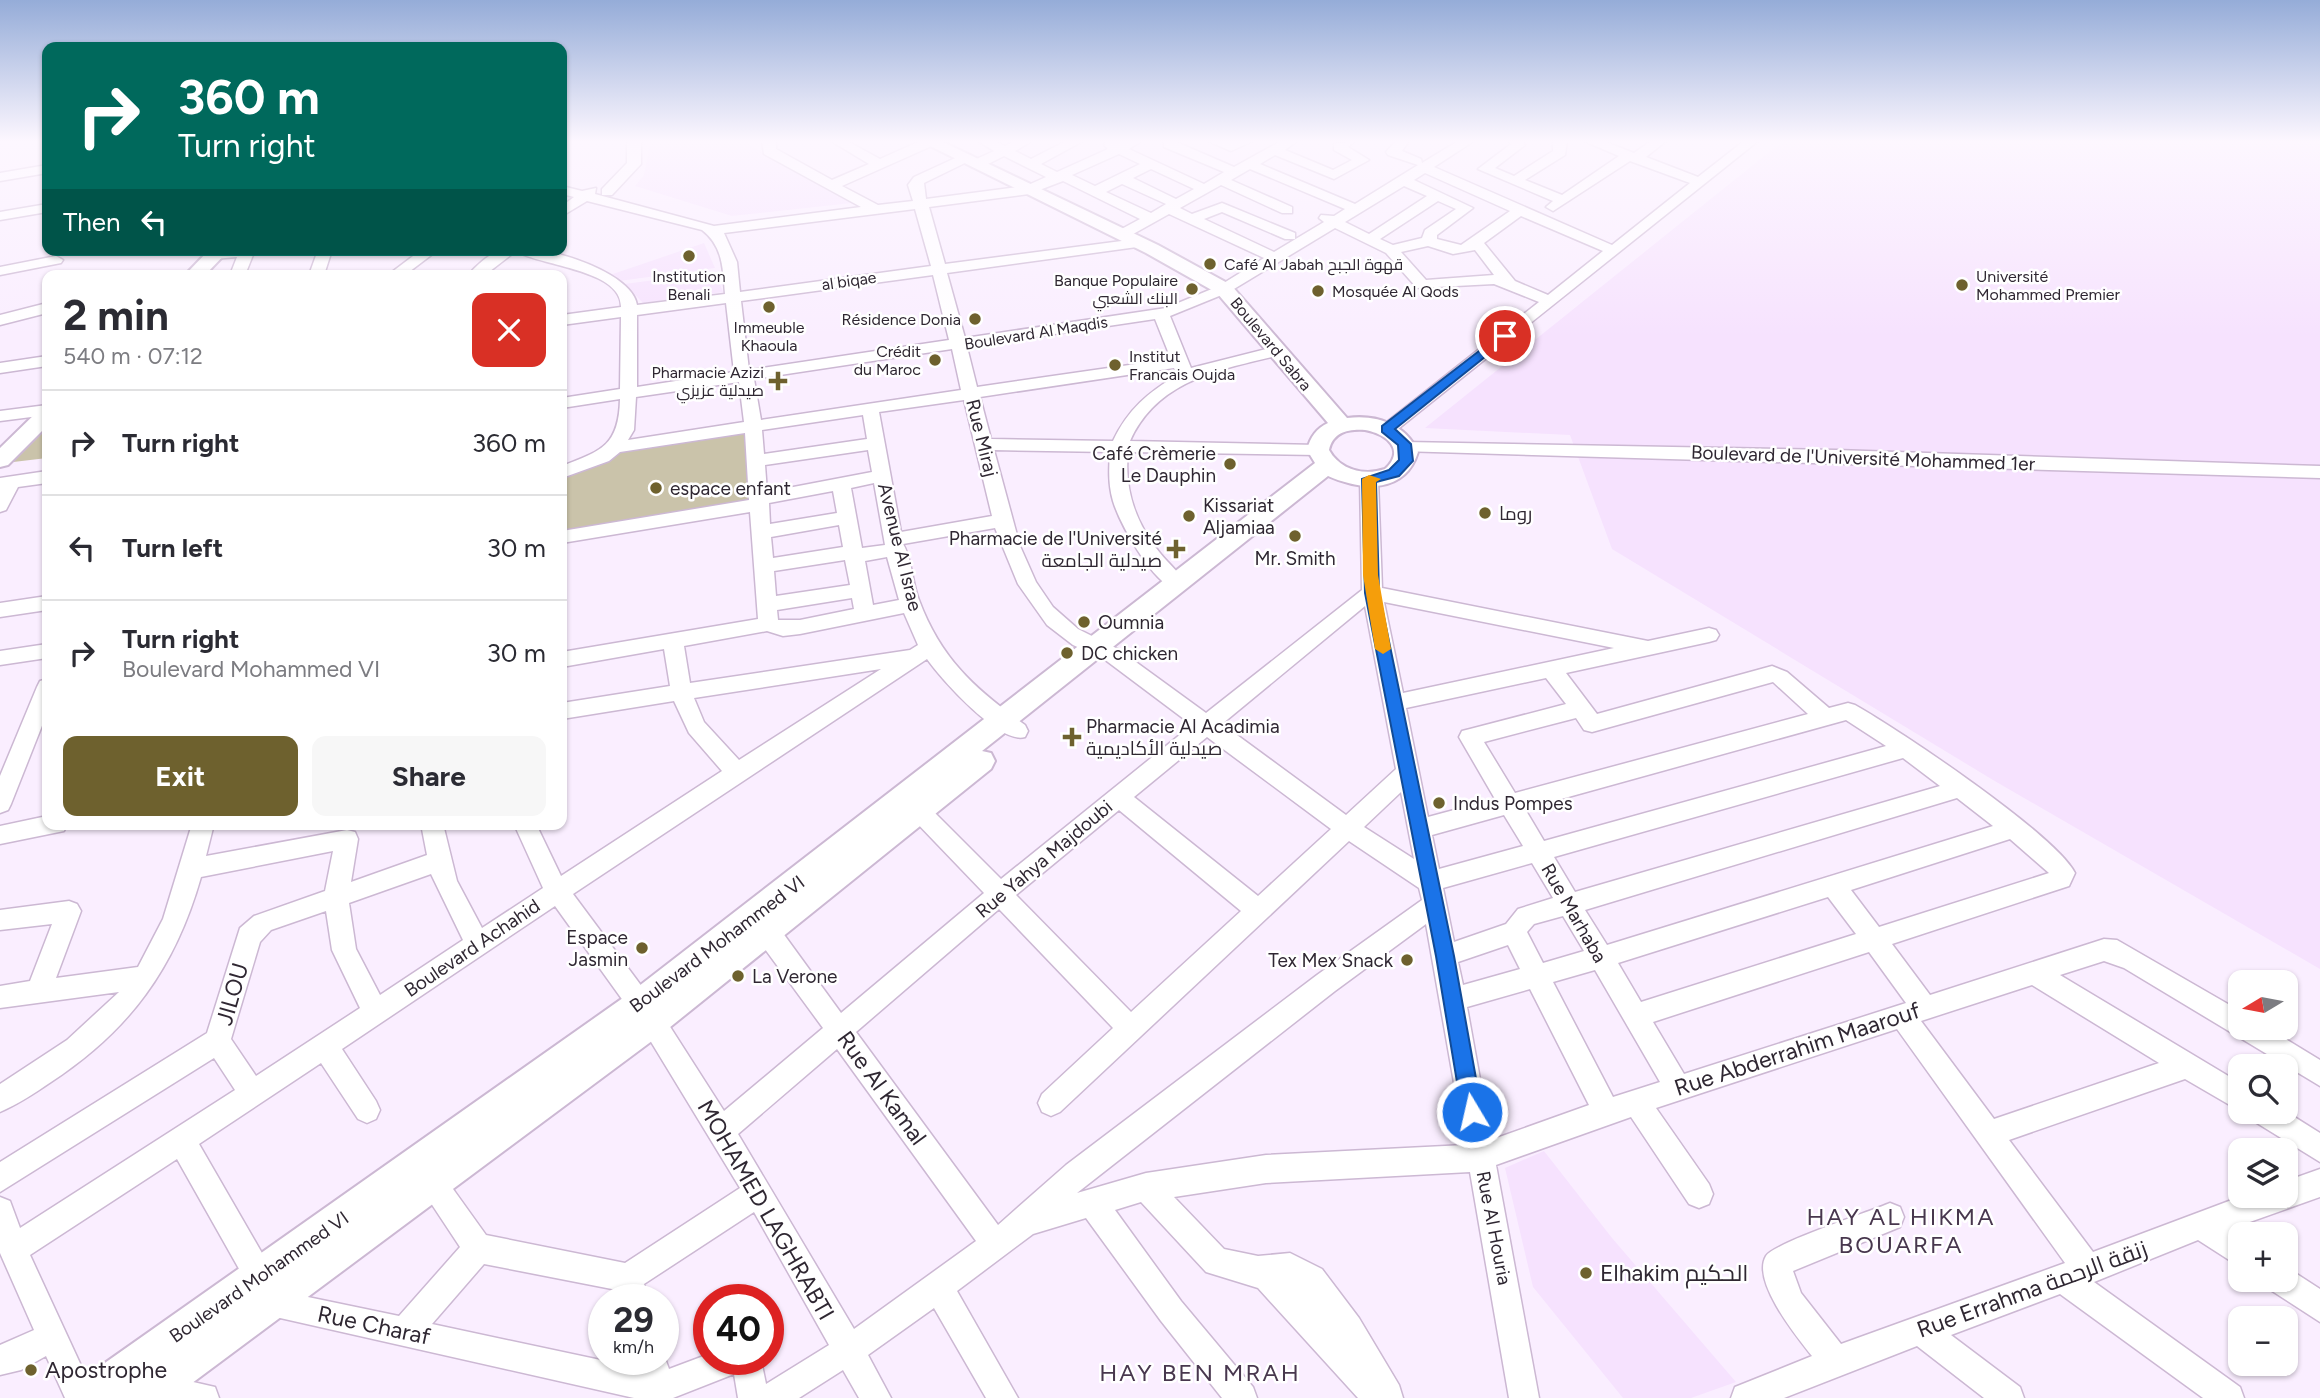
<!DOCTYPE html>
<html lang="en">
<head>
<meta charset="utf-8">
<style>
  :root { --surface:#fff; --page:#f7f7f7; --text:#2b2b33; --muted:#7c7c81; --line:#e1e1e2; --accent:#6e612e }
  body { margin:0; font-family:Figtree,Cairo,sans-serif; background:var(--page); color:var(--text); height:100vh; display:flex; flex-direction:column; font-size:26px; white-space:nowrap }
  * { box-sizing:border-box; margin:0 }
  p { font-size:23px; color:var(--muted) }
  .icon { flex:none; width:38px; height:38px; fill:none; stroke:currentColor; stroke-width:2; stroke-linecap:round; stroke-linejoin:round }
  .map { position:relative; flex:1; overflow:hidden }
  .drawer { position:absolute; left:42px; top:270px; width:525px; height:560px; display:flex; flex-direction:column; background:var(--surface); border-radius:14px; box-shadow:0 2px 5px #0004 }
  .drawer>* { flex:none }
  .banner { position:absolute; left:42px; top:42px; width:525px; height:214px; border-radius:14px; box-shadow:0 2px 5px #0004; background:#00695c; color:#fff; overflow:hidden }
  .needle { width:46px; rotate:260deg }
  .controls { position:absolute; left:2228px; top:970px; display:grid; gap:14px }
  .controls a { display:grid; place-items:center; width:70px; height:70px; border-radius:14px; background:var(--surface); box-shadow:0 2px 5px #0004; font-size:35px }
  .speed { position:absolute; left:588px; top:1284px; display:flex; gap:14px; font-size:35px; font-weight:700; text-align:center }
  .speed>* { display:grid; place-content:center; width:91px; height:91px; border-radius:50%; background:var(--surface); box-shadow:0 2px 5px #0004; line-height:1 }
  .speed small { font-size:18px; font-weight:400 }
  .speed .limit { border:10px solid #d22; background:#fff; color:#111 }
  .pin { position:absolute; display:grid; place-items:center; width:60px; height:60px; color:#fff; margin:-30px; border:4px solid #fff; border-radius:50%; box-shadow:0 2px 7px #0007 }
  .me { position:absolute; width:77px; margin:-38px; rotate:351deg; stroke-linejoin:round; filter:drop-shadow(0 0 5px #0008) }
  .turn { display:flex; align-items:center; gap:24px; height:147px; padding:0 21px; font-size:32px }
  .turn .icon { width:91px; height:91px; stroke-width:2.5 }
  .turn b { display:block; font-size:49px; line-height:60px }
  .then { display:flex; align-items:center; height:66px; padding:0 21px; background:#0003; gap:14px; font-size:26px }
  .round { display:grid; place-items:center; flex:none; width:74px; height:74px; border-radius:14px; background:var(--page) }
  .overview { display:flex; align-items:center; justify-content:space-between; height:119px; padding:0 21px }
  h1 { font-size:42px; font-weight:700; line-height:52px }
  .action { display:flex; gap:14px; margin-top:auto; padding:14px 21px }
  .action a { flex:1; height:80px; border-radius:14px; background:var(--accent); color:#fff; font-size:28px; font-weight:700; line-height:80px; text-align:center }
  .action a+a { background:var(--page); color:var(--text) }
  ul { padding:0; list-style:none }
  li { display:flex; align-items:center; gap:21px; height:105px; padding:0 21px; border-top:2px solid var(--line) }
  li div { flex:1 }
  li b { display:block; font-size:26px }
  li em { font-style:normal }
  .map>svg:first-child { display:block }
  .built { fill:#f6e2fe }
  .green { fill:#cac3aa }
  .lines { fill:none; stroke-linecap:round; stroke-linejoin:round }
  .minor-casing { stroke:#ccb8d3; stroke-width:3 }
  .major-casing { stroke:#ccb8d3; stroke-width:4 }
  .minor { fill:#fff; fill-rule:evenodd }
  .major { fill:#fff; fill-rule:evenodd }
  .route { fill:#1a73e8; stroke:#114b97; stroke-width:2 }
  .slow { fill:#f59e0b }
  .poi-dot { fill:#6e612e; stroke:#fff; stroke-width:2.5 }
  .labels { text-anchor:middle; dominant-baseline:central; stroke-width:5; stroke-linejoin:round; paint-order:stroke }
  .far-poi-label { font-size:16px; fill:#2f2732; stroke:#fff; text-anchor:start }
  .far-street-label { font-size:16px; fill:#2f2732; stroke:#fff }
  .street-label { font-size:19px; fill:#2f2732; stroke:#fff }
  .poi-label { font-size:19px; fill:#2f2732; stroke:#fff; text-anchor:start }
  .near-street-label { font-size:23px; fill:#2f2732; stroke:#fff }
  .near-poi-label { font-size:23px; fill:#2f2732; stroke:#fff; text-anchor:start }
  .near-neighbourhood-label { font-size:24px; letter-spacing:2px; fill:#48374e; stroke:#fff }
</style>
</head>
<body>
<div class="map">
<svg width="2320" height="1398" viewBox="0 0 2320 1398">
  <rect width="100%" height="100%" fill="#faeeff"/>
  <path class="built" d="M647 141H753L748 144 806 174 852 203 732 216 635 186 644 175 650 144Z
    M1783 141H2320V969L1993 780 1612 549 1570 435 1425 428Z
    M704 243 715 268 619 281 610 275Z
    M715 272 723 292 643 303 625 284Z
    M1544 1151 1612 1238 1736 1382 1691 1398H1623L1533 1287 1505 1168Z"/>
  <path class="green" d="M47 423V458L5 463Z
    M747 432 752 499 562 532V476L588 468 628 449Z"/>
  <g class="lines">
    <defs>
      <path id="minor" d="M627 141H641V164L612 195H602V189L627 163Z
        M762 141H776V149L832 180 869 164 831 141H847L880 159 920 141H935L934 145 842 186 878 205 913 201 908 185 914 177 964 154 971 158 969 161 924 183 926 199 1026 186 1046 177 1004 156 982 167H972V161L994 151 978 141H995L1005 146 1015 141H1032L1015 151 1031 159 1066 141H1083L1041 164 1057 172 1108 149 1104 145 1106 142 1141 141 1129 149 1204 184 1224 172 1164 147V141H1174L1234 167 1281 141H1297L1285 150 1333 170 1352 160 1334 150V144L1355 141 1348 147 1369 160 1334 179 1275 155 1260 164 1355 204 1418 165 1388 155 1386 152 1396 141H1409L1402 151 1421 159 1422 163 1458 141H1474L1434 167 1612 245 1690 183 1630 161 1553 211 1546 207 1553 201 1478 169 1511 144 1509 141H1522L1525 145 1495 168 1514 176 1553 151V141H1567L1565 155 1525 180 1562 195 1619 156 1584 141H1603L1634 153 1651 141H1666L1646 157 1698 177 1744 141H1758L1393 433H1381L1378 429 1539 302 1494 284 1417 288 1386 253 1335 228 1229 292 1170 316 1191 368 1278 346 1286 351 1284 354C1224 369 1158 378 1130 441L1318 445 1327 450 1318 455 1128 452C1124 489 1136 524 1160 553 1168 563 1178 571 1185 582L1175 589C1152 582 1120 524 1113 501 1108 484 1109 468 1110 452L994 450 1020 546 1036 582 1053 607 1078 629 1118 649 1206 713 1362 590 1360 479 1369 473 1378 479 1382 588 1648 641 1709 628 1716 630 1719 635 1716 640 1709 642 1566 673 1597 714 1772 666 1787 672 1829 708 1848 703 1855 705C1898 729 2056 835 2075 873L2069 886 1892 944 1930 995 2104 939 2117 940 2240 1011V1027H2266L2320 1060V1086L2124 968 2104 961 2060 975 2240 1083V1111L2185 1079 2009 1140 2093 1252 2245 1195H2286V1181L2320 1169V1197L2230 1229 2240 1236V1267L2198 1240 2094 1282 2240 1387 2244 1398H2203L2060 1294 1951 1335 2020 1387 2024 1398H1984L1917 1346 1784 1398H1731L1735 1387 1812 1356C1797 1337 1751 1281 1766 1256 1774 1243 1869 1212 1890 1203L1900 1207 1904 1217 1900 1227 1793 1271 1801 1293 1841 1344 2065 1263 1897 1029 1656 1108 1709 1184 1713 1194 1709 1204 1699 1208 1689 1204 1631 1117 1496 1165 1539 1398H1509L1470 1172 1266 1183 1174 1197 1224 1249 1258 1256 1290 1253 1322 1269 1359 1318 1399 1385 1403 1398H1358L1258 1288 1206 1272 1141 1202 1115 1210 1181 1301 1253 1387 1257 1398H1222L1161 1321 1086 1218 1033 1234 957 1291 1018 1398H986L934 1308 868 1355 891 1398H859L843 1370 799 1398H738L734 1374 673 1398H634L258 1313 247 1283 177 1159 30 1255 96 1398H65L46 1356 21 1370 0 1375V1345L34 1330 0 1253V1197L10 1201 20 1228 235 1090 214 1058 0 1192V1162L207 1033 240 928 254 916 325 891 333 851 201 877C175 968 130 1030 51 1082 35 1093 18 1104 0 1112V1084L67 1040 119 992 0 1008V986L30 981 52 924 0 930V910L69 901 77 904 81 911 56 978 138 967 163 919 192 824H214L206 856 347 830 355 832 358 839 351 882 427 855 421 824H443L457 881 482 928 543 888 514 824H536L561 876 722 771 689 733 674 701 562 719V703L670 686 664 649 562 667V652L758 619 750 512 562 543V531L749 500 745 433 620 452 609 461 562 478V466C601 451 619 446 620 399L562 408V398L620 389 621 317 562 325V315L621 307C622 269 539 266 516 251L485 275H468C475 267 488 255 498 251 528 238 632 269 637 305L725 294C723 269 723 246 702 230L587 201 562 216V206L574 197 562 194V186L582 191 596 188 595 194 714 226 861 207 764 154ZM1119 154 1140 164 1095 186 1072 175ZM1151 169 1194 189 1176 199 1133 178ZM1250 169 1345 209 1334 216 1321 215 1319 218 1324 222 1274 252 1204 219 1222 212 1285 239H1295V233L1222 203 1192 214 1180 208 1221 185 1282 213H1292V207L1231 180ZM1425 173 1510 211 1461 245 1437 239V235L1473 208 1414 180ZM1063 181 1140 219 1116 232V238H1126L1169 214 1264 258 1219 286 1166 308 965 338 947 273 1137 247 1144 243 1137 239 945 264 929 207 1029 194ZM1122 184 1166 204 1151 213 1106 192ZM1404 186 1427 196 1369 234 1345 222ZM1438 201 1456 209 1425 230 1422 238 1393 245 1380 239ZM915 209 931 266 740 292 737 262 724 233ZM1521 216 1603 251 1548 295 1515 281 1484 243ZM1428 246 1453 254 1475 250 1494 275 1426 280 1401 252ZM933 275 949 340 749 370 741 301ZM726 303 734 372 637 387V315ZM1155 319 1171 359 977 387 967 347ZM952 349 961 390 761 420 754 379ZM1174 368 1177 375C1148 393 1128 409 1113 441L991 439 980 397ZM739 382 744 422 628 440 634 430 636 397ZM964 400 992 516 901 532 879 412ZM863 415 867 439 764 454 762 430ZM868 450 872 472 767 492 765 465ZM874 483 885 545 862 548 851 488ZM833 491 837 513 770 524 769 503ZM839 525 843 547 773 558 771 537ZM995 528 1018 584 1047 625 1073 645 1104 659 1192 725 1001 879 928 806 920 803 912 806 909 812 912 818 984 893 841 1013 777 925 768 922 759 925 756 933 759 941 823 1028 724 1111 660 1011 573 894 927 659C941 679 1000 745 1025 737L1028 731 1025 725C975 689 941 659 919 600 912 583 912 558 903 544ZM887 557 899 600 873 605 865 561ZM845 560 850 585 776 596 774 571ZM852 598 854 609 800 620H778L777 610ZM1384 602 1614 648 1403 693ZM1365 606 1396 769 1346 815 1222 724ZM904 613 918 645 910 650 690 683 684 646 767 631 783 636 800 634ZM881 669 739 760 704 722 694 698ZM1546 678 1566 704 1470 729 1462 731 1459 737 1495 799 1428 817 1406 708ZM1773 682 1808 714 1515 793 1484 742 1576 718 1584 730 1592 732ZM1846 720 1886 746 1544 841 1525 809ZM1207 737 1331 829 1258 896 1134 797ZM1903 758 1940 786 1575 892 1554 857ZM1401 792 1414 859 1364 827ZM1957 798 1993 826 1607 945 1585 910ZM1119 810 1241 911 1131 1012 1016 895ZM1504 815 1523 846 1439 869 1432 835ZM2010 839 2049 873 1879 927 1851 890ZM1349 841 1419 888 1422 900 1317 975 1066 1165 998 1225 856 1032 999 909 1113 1028 1042 1094 1038 1103 1042 1112 1051 1116 1060 1112ZM1532 863 1553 898 1518 909 1506 924 1454 942 1443 888ZM431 874 463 940 380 995 356 949 349 903ZM1828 897 1856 934 1641 1002 1618 963ZM555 906 642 1027 740 1188 625 1263 486 1235 443 1175 433 1171 423 1175 419 1185 460 1247 399 1316 279 1291 270 1267 199 1144 321 1063 358 1119 367 1123 376 1119 380 1110 376 1101 342 1049ZM326 911 332 950 360 1008 256 1076 231 1039 260 942 271 930ZM1563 916 1584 951 1543 963 1527 932 1534 924ZM1426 924 1465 1145 1266 1155 1146 1173 1077 1193 1335 991ZM1508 945 1520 969 1463 985 1458 962ZM1869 952 1906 1003 1684 1074 1653 1022ZM1595 970 1660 1082 1613 1097 1553 982ZM2032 985 2159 1063 1994 1119 1921 1021ZM1530 989 1589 1105 1491 1140 1467 1007ZM837 1049 976 1241 854 1329 738 1134ZM754 1212 829 1345 766 1384 761 1360H709V1354L669 1369 663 1353V1360H636L638 1368 432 1324 484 1264 617 1290 619 1300H649L644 1284Z
        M1208 141H1253L1231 151Z
        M47 165V173L0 181V173Z
        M47 204V212L0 220V212Z
        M217 250H268L253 255 245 275H230L237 257 214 259 207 255Z
        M318 250H332L324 275H309Z
        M421 250H438L405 275H388Z
        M56 256 63 260 61 263 0 275V267Z
        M47 303V313L0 325V315Z
        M47 356V366L0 373V363Z
        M47 405V415L0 421V411Z
        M1406 442 1836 450 2320 466V478L1400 451 1397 447Z
        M47 471V483L18 487 6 510 0 512V478Z
        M47 596V610L0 617V603Z
        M47 644V658L0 665V651Z
        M47 679V713L11 804 8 810 0 813V776L37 687 40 681Z
        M47 816V824H67L64 831 0 844V826Z
        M2248 1111H2285L2320 1133V1162L2252 1120Z
        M2286 1267 2320 1289V1322L2269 1289 2265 1279H2286Z
        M154 1373 215 1387 219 1398H143L139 1388 143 1377Z"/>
      <path id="major" d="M920 141H941L1158 245 1231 285 1347 418C1376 414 1406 424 1418 452 1405 494 1362 491 1328 476L982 751 991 753 995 761 991 769 664 1032 172 1398H70L75 1384 630 993 1315 463 1307 450C1310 437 1317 428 1328 423L1217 293 1146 253ZM1365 430C1387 434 1406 450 1385 469 1364 476 1340 470 1329 450 1333 432 1348 429 1365 430Z
        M209 250H229L205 275H185Z
        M47 408V426L8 465 0 467V448L40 409Z"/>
    </defs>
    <use href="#minor" class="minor-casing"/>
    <use href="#major" class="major-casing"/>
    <use href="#minor" class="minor"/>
    <use href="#major" class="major"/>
  </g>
  <linearGradient id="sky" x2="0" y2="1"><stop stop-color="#95acd8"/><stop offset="0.42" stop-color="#fdf7ff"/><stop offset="1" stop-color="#fdf7ff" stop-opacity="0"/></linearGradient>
  <rect width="2320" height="337" fill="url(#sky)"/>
  <path class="route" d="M1501 334 1511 336 1395 429 1411 444 1413 461 1399 476 1376 482 1379 593 1454 956 1482 1112 1479 1119 1472 1122 1465 1119 1462 1112 1436 956 1365 593 1362 479 1389 470 1399 460 1398 445 1382 432V426Z"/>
  <path class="slow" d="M1369 475 1381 479 1376 482 1378 575 1391 649 1383 654 1375 649 1363 575 1362 479Z"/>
  <g class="poi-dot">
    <circle cx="689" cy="256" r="7"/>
    <circle cx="1210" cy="264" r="7"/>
    <circle cx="1962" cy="285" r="7"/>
    <circle cx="1192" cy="289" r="7"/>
    <circle cx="1318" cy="291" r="7"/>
    <circle cx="769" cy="307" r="7"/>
    <circle cx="975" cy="319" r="7"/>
    <circle cx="935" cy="360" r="7"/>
    <circle cx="1115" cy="365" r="7"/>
    <path d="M774.5 370.5h7v7h7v7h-7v7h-7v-7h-7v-7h7z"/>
    <circle cx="1230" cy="464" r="7"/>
    <circle cx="656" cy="488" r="7"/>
    <circle cx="1485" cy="513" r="7"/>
    <circle cx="1189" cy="516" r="7"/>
    <circle cx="1295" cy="536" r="7"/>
    <path d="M1172.5 538.5h7v7h7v7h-7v7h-7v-7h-7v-7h7z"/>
    <circle cx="1084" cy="622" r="7"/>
    <circle cx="1067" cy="653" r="7"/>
    <path d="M1068.5 726.5h7v7h7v7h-7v7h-7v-7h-7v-7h7z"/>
    <circle cx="1439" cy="803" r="7"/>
    <circle cx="642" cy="948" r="7"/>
    <circle cx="1407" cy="960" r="7"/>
    <circle cx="738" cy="976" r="7"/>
    <circle cx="1586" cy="1273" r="7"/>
    <circle cx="31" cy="1370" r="7"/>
  </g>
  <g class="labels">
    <g class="far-poi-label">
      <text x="1224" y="264">Café Al Jabah قهوة الجبح</text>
      <text x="689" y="276" text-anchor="middle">Institution<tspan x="689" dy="18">Benali</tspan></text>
      <text x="1976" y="276">Université<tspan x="1976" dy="18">Mohammed Premier</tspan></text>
      <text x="1178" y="280" text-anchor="end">Banque Populaire<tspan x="1178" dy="18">البنك الشعبي</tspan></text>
      <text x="1332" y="291">Mosquée Al Qods</text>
      <text x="961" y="319" text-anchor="end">Résidence Donia</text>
      <text x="769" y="327" text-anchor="middle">Immeuble<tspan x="769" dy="18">Khaoula</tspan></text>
      <text x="921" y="351" text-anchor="end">Crédit<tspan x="921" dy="18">du Maroc</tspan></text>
      <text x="1129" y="356">Institut<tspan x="1129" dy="18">Francais Oujda</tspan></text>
      <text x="764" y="372" text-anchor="end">Pharmacie Azizi<tspan x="764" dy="18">صيدلية عزيزي</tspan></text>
    </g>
    <g class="far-street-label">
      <text transform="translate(849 281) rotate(-8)">al biqae</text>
      <text transform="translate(1036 333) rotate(-9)">Boulevard Al Maqdis</text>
      <text transform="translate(1271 344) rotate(50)">Boulevard Sabra</text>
    </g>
    <g class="street-label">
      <text transform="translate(982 438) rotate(76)">Rue Miraj</text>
      <text transform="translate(1863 458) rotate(2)">Boulevard de l'Université Mohammed 1er</text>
      <text transform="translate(900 547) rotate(76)">Avenue Al Israe</text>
      <text transform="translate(1044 859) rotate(-40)">Rue Yahya Majdoubi</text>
      <text transform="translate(1574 913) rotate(60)">Rue Marhaba</text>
      <text transform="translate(717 944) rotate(-37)">Boulevard Mohammed VI</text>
      <text transform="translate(472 948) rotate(-34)">Boulevard Achahid</text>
      <text transform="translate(1494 1228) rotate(79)">Rue Al Houria</text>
      <text transform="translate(259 1277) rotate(-35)">Boulevard Mohammed VI</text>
    </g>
    <g class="poi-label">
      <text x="1216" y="453" text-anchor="end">Café Crèmerie<tspan x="1216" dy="22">Le Dauphin</tspan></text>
      <text x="670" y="488">espace enfant</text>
      <text x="1203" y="505">Kissariat<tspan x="1203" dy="22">Aljamiaa</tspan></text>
      <text x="1499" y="513">روما</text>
      <text x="1162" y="538" text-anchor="end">Pharmacie de l'Université<tspan x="1162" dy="22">صيدلية الجامعة</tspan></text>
      <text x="1295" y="558" text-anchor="middle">Mr. Smith</text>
      <text x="1098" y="622">Oumnia</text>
      <text x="1081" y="653">DC chicken</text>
      <text x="1086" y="726">Pharmacie Al Acadimia<tspan x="1086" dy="22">صيدلية الأكاديمية</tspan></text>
      <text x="1453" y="803">Indus Pompes</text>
      <text x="628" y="937" text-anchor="end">Espace<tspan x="628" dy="22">Jasmin</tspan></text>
      <text x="1393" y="960" text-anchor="end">Tex Mex Snack</text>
      <text x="752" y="976">La Verone</text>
    </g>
    <g class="near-street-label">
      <text transform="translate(232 994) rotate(-74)">JILOU</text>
      <text transform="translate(1797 1049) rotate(-18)">Rue Abderrahim Maarouf</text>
      <text transform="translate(882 1088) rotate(54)">Rue Al Kamal</text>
      <text transform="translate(766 1210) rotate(60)">MOHAMED LAGHRABTI</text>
      <text transform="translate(2032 1289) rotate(-20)">Rue Errahma زنقة الرحمة</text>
      <text transform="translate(374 1325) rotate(12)">Rue Charaf</text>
    </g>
    <g class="near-poi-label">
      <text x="1600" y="1273">Elhakim الحكيم</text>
      <text x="45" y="1370">Apostrophe</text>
    </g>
    <g class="near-neighbourhood-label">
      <text x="1901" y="1216">HAY AL HIKMA<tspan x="1901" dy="28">BOUARFA</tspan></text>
      <text x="1200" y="1372">HAY BEN MRAH</text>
    </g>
  </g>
</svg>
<div class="controls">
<a><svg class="needle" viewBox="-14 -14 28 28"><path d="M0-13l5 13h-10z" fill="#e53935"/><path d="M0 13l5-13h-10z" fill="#7c7c81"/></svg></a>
<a><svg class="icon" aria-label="search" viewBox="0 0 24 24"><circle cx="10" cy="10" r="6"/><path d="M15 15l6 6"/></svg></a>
<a><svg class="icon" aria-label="layers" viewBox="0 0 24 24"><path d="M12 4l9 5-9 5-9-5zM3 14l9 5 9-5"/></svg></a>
<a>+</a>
<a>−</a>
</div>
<div class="speed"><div>29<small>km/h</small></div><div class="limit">40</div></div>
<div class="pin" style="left:1505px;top:336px;background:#d93025"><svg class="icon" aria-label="arrive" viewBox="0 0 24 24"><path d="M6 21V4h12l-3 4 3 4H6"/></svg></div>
<svg class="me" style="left:1472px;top:1112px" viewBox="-20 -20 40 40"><circle r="17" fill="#1a73e8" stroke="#fff" stroke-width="3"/><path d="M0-11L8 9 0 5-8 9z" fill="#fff"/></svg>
<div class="banner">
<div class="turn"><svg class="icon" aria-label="right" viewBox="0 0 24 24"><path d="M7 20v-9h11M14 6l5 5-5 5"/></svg><div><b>360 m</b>Turn right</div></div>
<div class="then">Then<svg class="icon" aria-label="left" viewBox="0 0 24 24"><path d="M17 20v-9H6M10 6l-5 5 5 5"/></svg></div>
</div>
<section class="drawer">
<div class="overview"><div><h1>2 min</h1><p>540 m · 07:12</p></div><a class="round" style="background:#d93025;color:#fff"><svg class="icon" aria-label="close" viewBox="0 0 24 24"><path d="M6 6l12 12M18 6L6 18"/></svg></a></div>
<ul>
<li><svg class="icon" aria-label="right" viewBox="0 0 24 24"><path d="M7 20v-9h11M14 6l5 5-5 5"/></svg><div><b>Turn right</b></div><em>360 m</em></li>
<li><svg class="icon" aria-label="left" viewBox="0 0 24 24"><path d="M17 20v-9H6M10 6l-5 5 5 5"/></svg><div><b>Turn left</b></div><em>30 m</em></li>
<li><svg class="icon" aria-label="right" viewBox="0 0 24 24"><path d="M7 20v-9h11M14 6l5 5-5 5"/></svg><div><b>Turn right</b><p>Boulevard Mohammed VI</p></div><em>30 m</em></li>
</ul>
<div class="action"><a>Exit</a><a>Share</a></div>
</section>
</div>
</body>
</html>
